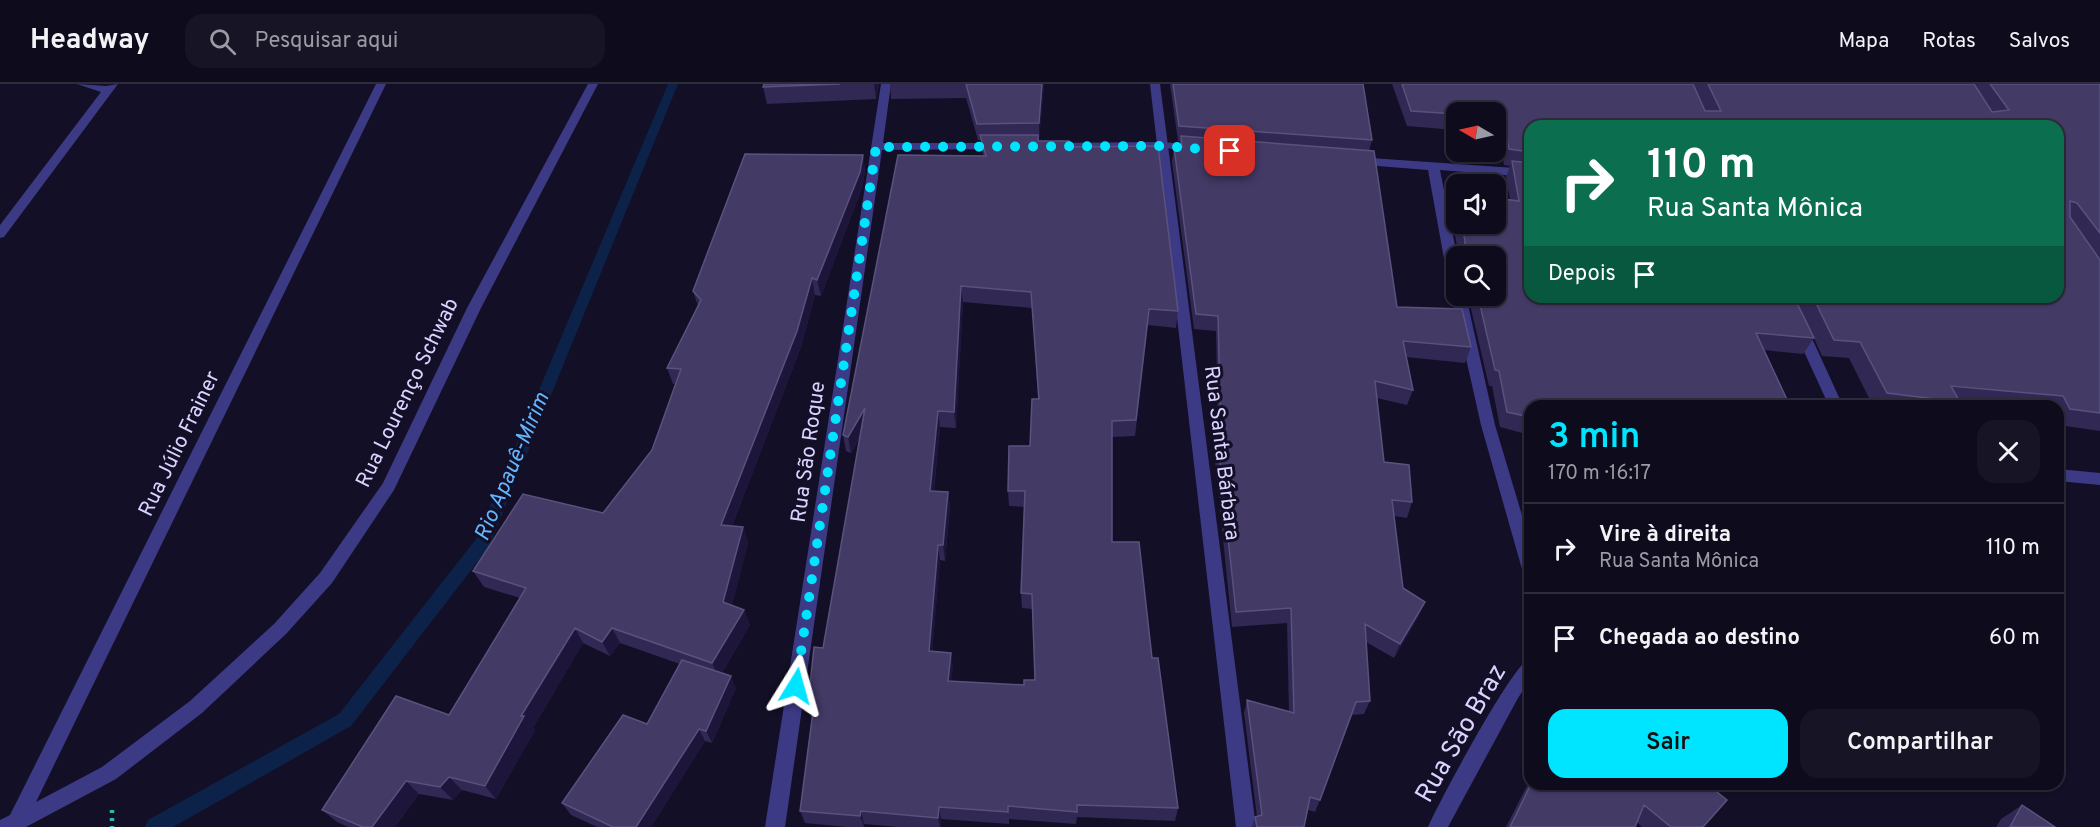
<!DOCTYPE html>
<html lang="pt">
<head>
<meta charset="utf-8">
<style>
  :root { --surface:#0e0b1c; --page:#171425; --text:#f1f3f6; --muted:#9b9ba3; --line:#2e2b3b; --accent:#00e5ff }
  body { margin:0; font-family:Overpass,sans-serif; background:var(--page); color:var(--text); height:100vh; display:flex; flex-direction:column; font-size:22px; white-space:nowrap }
  * { box-sizing:border-box; margin:0 }
  p { font-size:20px; color:var(--muted) }
  .icon { flex:none; width:33px; height:33px; fill:none; stroke:currentColor; stroke-width:2; stroke-linecap:round; stroke-linejoin:round }
  .map { position:relative; flex:1; overflow:hidden }
  .sheet { position:absolute; left:1524px; top:316px; width:540px; height:390px; display:flex; flex-direction:column; background:var(--surface); border-radius:18px; box-shadow:0 2px 4px #0004,0 0 0 2px var(--line) }
  .sheet>* { flex:none }
  .top-card { position:absolute; left:1524px; top:36px; width:540px; height:183px; border-radius:18px; box-shadow:0 2px 4px #0004,0 0 0 2px var(--line); background:#0b6e4f; color:#fff; overflow:hidden }
  .needle { width:39px; rotate:279deg }
  .tools { position:absolute; left:1446px; top:18px; display:grid; gap:12px }
  .tools a { display:grid; place-items:center; width:60px; height:60px; border-radius:12px; background:var(--surface); box-shadow:0 2px 4px #0004,0 0 0 2px var(--line); font-size:30px }
  .pin { position:absolute; display:grid; place-items:center; width:51px; height:51px; color:#fff; margin:-26px; border-radius:12px; box-shadow:0 3px 9px #0006 }
  .me { position:absolute; width:66px; margin:-33px; rotate:8deg; stroke-linejoin:round; filter:drop-shadow(0 0 4px #0008) }
  .turn { display:flex; align-items:center; gap:21px; height:126px; padding:0 24px; font-size:27px }
  .turn .icon { width:78px; height:78px; stroke-width:2.5 }
  .turn b { display:block; font-size:42px; line-height:51px }
  .then { display:flex; align-items:center; height:57px; padding:0 24px; background:#0003; gap:12px; font-size:22px }
  .round { display:grid; place-items:center; flex:none; width:63px; height:63px; border-radius:18px; background:var(--page) }
  .summary { display:flex; align-items:center; justify-content:space-between; height:102px; padding:0 24px }
  h1 { font-size:36px; font-weight:600; line-height:45px; color:var(--accent) }
  .cta { display:flex; gap:12px; margin-top:auto; padding:12px 24px }
  .cta a { flex:1; height:69px; border-radius:18px; background:var(--accent); color:#111; font-size:24px; font-weight:600; line-height:69px; text-align:center }
  .cta a+a { background:var(--page); color:var(--text) }
  ul { padding:0; list-style:none }
  li { display:flex; align-items:center; gap:18px; height:90px; padding:0 24px; border-top:2px solid var(--line) }
  li div { flex:1 }
  li b { display:block; font-size:22px }
  li em { font-style:normal }
  header { display:flex; align-items:center; gap:36px; box-sizing:border-box; height:84px; padding:0 30px; background:var(--surface); border-bottom:2px solid var(--line) }
  header strong { font-size:28px }
  nav { display:flex; gap:33px; margin-inline-start:auto; font-size:21px }
  .search { width:420px; height:54px; background:var(--page); display:flex; align-items:center; gap:15px; box-sizing:border-box; padding:0 21px; border-radius:18px; color:var(--muted); font-size:22px }
  .map>svg:first-child { display:block }
  .lines { fill:none; stroke-linecap:round; stroke-linejoin:round }
  .stream { fill:#0c2248; fill-rule:evenodd }
  .path { stroke:#2fb8b0; stroke-width:4.5; stroke-dasharray:3 5; stroke-linecap:butt }
  .minor { fill:#3d3a85; fill-rule:evenodd }
  .tertiary { fill:#3d3a85; fill-rule:evenodd }
  .wall { fill:#312854; fill-rule:evenodd }
  .shaded-wall { fill:#1d163a }
  .building { fill:#433a66; stroke:#5a527e; stroke-width:1.5; fill-rule:evenodd }
  .route { stroke:#00e5ff; stroke-width:10; stroke-dasharray:0 18 }
  .labels { text-anchor:middle; dominant-baseline:central; stroke-width:6; stroke-linejoin:round; paint-order:stroke }
  .street-label { font-size:21px; fill:#d9d4ff; stroke:#130f26 }
  .water-label { font-size:22px; font-style:italic; fill:#62b6ff; stroke:#130f26 }
  .near-street-label { font-size:26px; fill:#d9d4ff; stroke:#130f26 }
</style>
</head>
<body>
<header>
<strong>Headway</strong>
<div class="search"><svg class="icon" aria-label="search" viewBox="0 0 24 24"><circle cx="10" cy="10" r="6"/><path d="M15 15l6 6"/></svg>Pesquisar aqui</div>
<nav><a>Mapa</a><a>Rotas</a><a>Salvos</a></nav>
</header>
<div class="map">
<svg width="2100" height="743" viewBox="0 0 2100 743">
  <rect width="100%" height="100%" fill="#130f26"/>
  <g class="lines">
    <path class="stream" d="M668 0H678L489 463 351 642 173 743H145L148 736 339 630 476 455Z"/>
    <path class="path" d="M112 726V743"/>
    <path class="minor" d="M77 0 106 2 118 0 4 153 0 154V141L101 8Z
      M376 0H386L36 718 102 683 190 617 274 540 320 489 383 399 467 224 588 0H598L481 224 394 406 332 499 286 550 202 629 116 695 26 743H0V736L10 731Z
      M881 0H891L883 59H1000L1006 62 1000 65 882 66 785 743H765Z
      M1162 58 1198 61 1204 64 1198 67 1162 64 1048 65 1042 62 1048 59Z
      M1356 73 1530 85V93L1440 86 1457 172 1456 206 1449 202 1428 86 1352 80 1350 77Z
      M1456 208V212H1466L1495 341 1530 458V492L1524 490 1522 485 1481 341 1452 212Z
      M1779 213H1793L1843 322H1829Z
      M2058 385 2100 389V401L2058 397Z
      M1530 574V596L1518 614 1448 743H1428C1439 718 1512 581 1530 574Z"/>
    <path class="tertiary" d="M1150 0H1160L1256 743H1236Z"/>
  </g>
  <path class="wall" d="M764 0H879L876 15 767 20 763 3Z
    M890 0H1044L1039 56 1038 57 1069 63 1178 227 1176 244 1148 241 1135 352 1112 353V458L1152 574 1178 724 1175 737 1077 733 1076 740 1009 735V740L941 735 940 743H899L864 740V743H847L805 739 800 727 812 632 808 620 823 564 860 354 851 369 846 367 843 351 983 72 981 56H978L966 14 891 15ZM963 218 1032 224 1038 315 1030 362 1008 407 1009 422 1024 423 1021 509 1022 524 1032 525 1035 596 1024 601 951 597 953 583 932 568 940 476 945 477 950 423 948 408 934 407 940 343 956 344Z
    M1170 0H1363L1372 56 1369 67 1397 223 1471 263 1465 279 1406 273 1413 306 1407 321 1377 314 1384 378 1412 418 1407 434 1394 432 1403 504 1419 532 1394 574 1366 558 1370 617 1364 630 1352 631 1320 716 1315 728 1308 726 1304 743H1252L1255 733H1257L1244 629 1247 616 1289 628 1287 539 1232 543 1214 367 1217 351H1218L1216 247 1194 245 1172 78 1174 63H1180V57H1178Z
    M1392 0H2100V347L2058 341V322H1988L1958 320 1956 322H1873L1849 274 1822 272 1809 243 1814 254 1803 270 1764 266 1530 322V351L1500 343 1492 302H1489L1468 212H1496V172H1459L1450 125 1455 109H1456V140H1496L1510 116 1506 93 1510 82 1504 81 1499 54H1496V28H1456V51L1455 46 1407 42ZM1530 42 2058 213H1530Z
    M863 71 865 87 862 104 821 212 815 211 801 263 732 442 743 443 748 459 732 521 744 526 750 541 722 589 736 604 712 659 705 657 651 743H597L571 731 562 719 647 640 680 580 620 559 610 572 583 559 533 644 535 646 496 715 462 706 453 716 419 710 395 743H348L337 738 322 726 449 631 520 514 484 503 473 487 603 429 652 366 676 300H673L667 284 698 222 693 207Z
    M1530 696V700H1707L1703 743H1642L1637 738 1635 743H1506Z
    M2022 721 2055 743H1996L2001 735Z"/>
  <path class="shaded-wall" d="M874 0H879L876 15Z
    M1042 0H1044L1039 56V39Z
    M863 71 865 87 862 104 821 212 817 196Z
    M812 194 815 211 801 263 726 457 721 441Z
    M961 202 963 218 956 344 954 328Z
    M865 324 868 340 851 369 848 353Z
    M938 327 940 343 932 423 930 407Z
    M948 408 950 423 945 477 943 461Z
    M743 443 748 459 729 533 723 518Z
    M938 461 940 476 931 582 929 567Z
    M1425 518 1419 532 1394 574 1400 560Z
    M744 526 750 541 719 594 712 579Z
    M575 544 583 559 533 644 535 646 496 715 485 702 521 632Z
    M612 544 620 559 610 572 602 558Z
    M951 569 953 583 950 611 948 597Z
    M731 592 736 604 712 659 706 647Z
    M699 645 705 657 651 743H636Z
    M449 693 462 706 453 716 440 703Z
    M406 697 419 710 395 743H372Z
    M939 723 941 735 940 743 938 734Z
    M861 727 864 740V743L860 732Z"/>
  <path class="building" d="M764 0H840L763 3Z
    M966 0H1042L1039 39 977 40Z
    M1173 0H1363L1372 56 1179 42Z
    M1402 0H1693L1705 27H1721L1708 0H1974L1992 28 2009 26 1990 0H2100V149L2077 119 2070 117V133L2100 176V329L2070 325 2063 312 1951 302 1960 318 1887 309 1860 258 1834 256 1813 213H2058V42H1530V68L1509 65 1504 38H1496V28H1456V30L1411 27Z
    M980 51H1038V57H1069V63L1158 62 1178 227 1149 225 1136 336 1112 337V458H1139L1152 574H1158L1178 724 1077 721V728L1008 722V728L939 723 938 734 861 727 860 732 800 727 814 620H808L814 563 823 564 865 324 848 353 843 351 898 71 986 72ZM961 202 1031 208 1039 315H1032L1030 362H1009L1008 407H1025L1021 509 1032 510 1035 596H1024V601L948 597 951 569 929 567 938 461H943L948 408 930 407 938 327 954 328Z
    M1181 52 1374 67 1397 223 1462 225 1471 263 1403 257 1413 306 1375 297 1384 378 1409 381 1412 418 1392 416 1403 504 1425 518 1400 560 1365 540 1370 617 1356 618 1320 716 1310 713 1304 743H1257L1255 733 1262 731 1247 616 1294 629 1291 524 1236 528 1217 351 1221 352 1218 232 1196 230 1174 63H1182Z
    M745 70 863 71 860 88 817 196 812 194 797 247 721 441 743 443 723 518 744 526 712 579 612 544 602 558 575 544 521 632H524L485 702 449 693 440 703 406 697 372 743H363L322 726 396 612 449 631 526 504 473 487 523 410 603 429 652 366 681 285 667 284 701 216 693 207Z
    M1512 77 1530 79V213H1794L1814 254 1756 249 1790 322H1530V333L1507 328 1499 287 1495 286 1478 212H1496V172H1464L1465 156 1461 140H1496V114L1519 117Z
    M682 576 731 592 706 647 699 645 636 743H613L562 719 623 631 647 640Z
    M1531 700H1707L1727 716 1703 743H1671L1644 721 1635 743H1510Z
    M2022 721 2055 743H2010Z"/>
  <g class="lines">
    <path class="route" d="M796 602 876 63 1162 62 1230 67"/>
  </g>
  <g class="labels">
    <g class="street-label">
      <text transform="translate(408 309) rotate(-64)">Rua Lourenço Schwab</text>
      <text transform="translate(180 360) rotate(-64)">Rua Júlio Frainer</text>
      <text transform="translate(809 368) rotate(-82)">Rua São Roque</text>
      <text transform="translate(1221 369) rotate(83)">Rua Santa Bárbara</text>
    </g>
    <g class="water-label">
      <text transform="translate(513 383) rotate(-67)">Rio Apauê-Mirim</text>
    </g>
    <g class="near-street-label">
      <text transform="translate(1462 650) rotate(-60)">Rua São Braz</text>
    </g>
  </g>
</svg>
<div class="tools">
<a><svg class="needle" viewBox="-14 -14 28 28"><path d="M0-13l5 13h-10z" fill="#e53935"/><path d="M0 13l5-13h-10z" fill="#9b9ba3"/></svg></a>
<a><svg class="icon" aria-label="sound" viewBox="0 0 24 24"><path d="M4 9h4l5-4v14l-5-4H4zM17 9q2 3 0 6"/></svg></a>
<a><svg class="icon" aria-label="search" viewBox="0 0 24 24"><circle cx="10" cy="10" r="6"/><path d="M15 15l6 6"/></svg></a>
</div>
<div class="pin" style="left:1230px;top:67px;background:#d93025"><svg class="icon" aria-label="arrive" viewBox="0 0 24 24"><path d="M6 21V4h12l-3 4 3 4H6"/></svg></div>
<svg class="me" style="left:796px;top:602px" viewBox="-20 -20 40 40"><path d="M0-17L14 15 0 8-14 15z" fill="#00e5ff" stroke="#fff" stroke-width="4"/></svg>
<div class="top-card">
<div class="turn"><svg class="icon" aria-label="right" viewBox="0 0 24 24"><path d="M7 20v-9h11M14 6l5 5-5 5"/></svg><div><b>110 m</b>Rua Santa Mônica</div></div>
<div class="then">Depois<svg class="icon" aria-label="arrive" viewBox="0 0 24 24"><path d="M6 21V4h12l-3 4 3 4H6"/></svg></div>
</div>
<section class="sheet">
<div class="summary"><div><h1>3 min</h1><p>170 m · 16:17</p></div><a class="round"><svg class="icon" aria-label="close" viewBox="0 0 24 24"><path d="M6 6l12 12M18 6L6 18"/></svg></a></div>
<ul>
<li><svg class="icon" aria-label="right" viewBox="0 0 24 24"><path d="M7 20v-9h11M14 6l5 5-5 5"/></svg><div><b>Vire à direita</b><p>Rua Santa Mônica</p></div><em>110 m</em></li>
<li><svg class="icon" aria-label="arrive" viewBox="0 0 24 24"><path d="M6 21V4h12l-3 4 3 4H6"/></svg><div><b>Chegada ao destino</b></div><em>60 m</em></li>
</ul>
<div class="cta"><a>Sair</a><a>Compartilhar</a></div>
</section>
</div>
</body>
</html>
